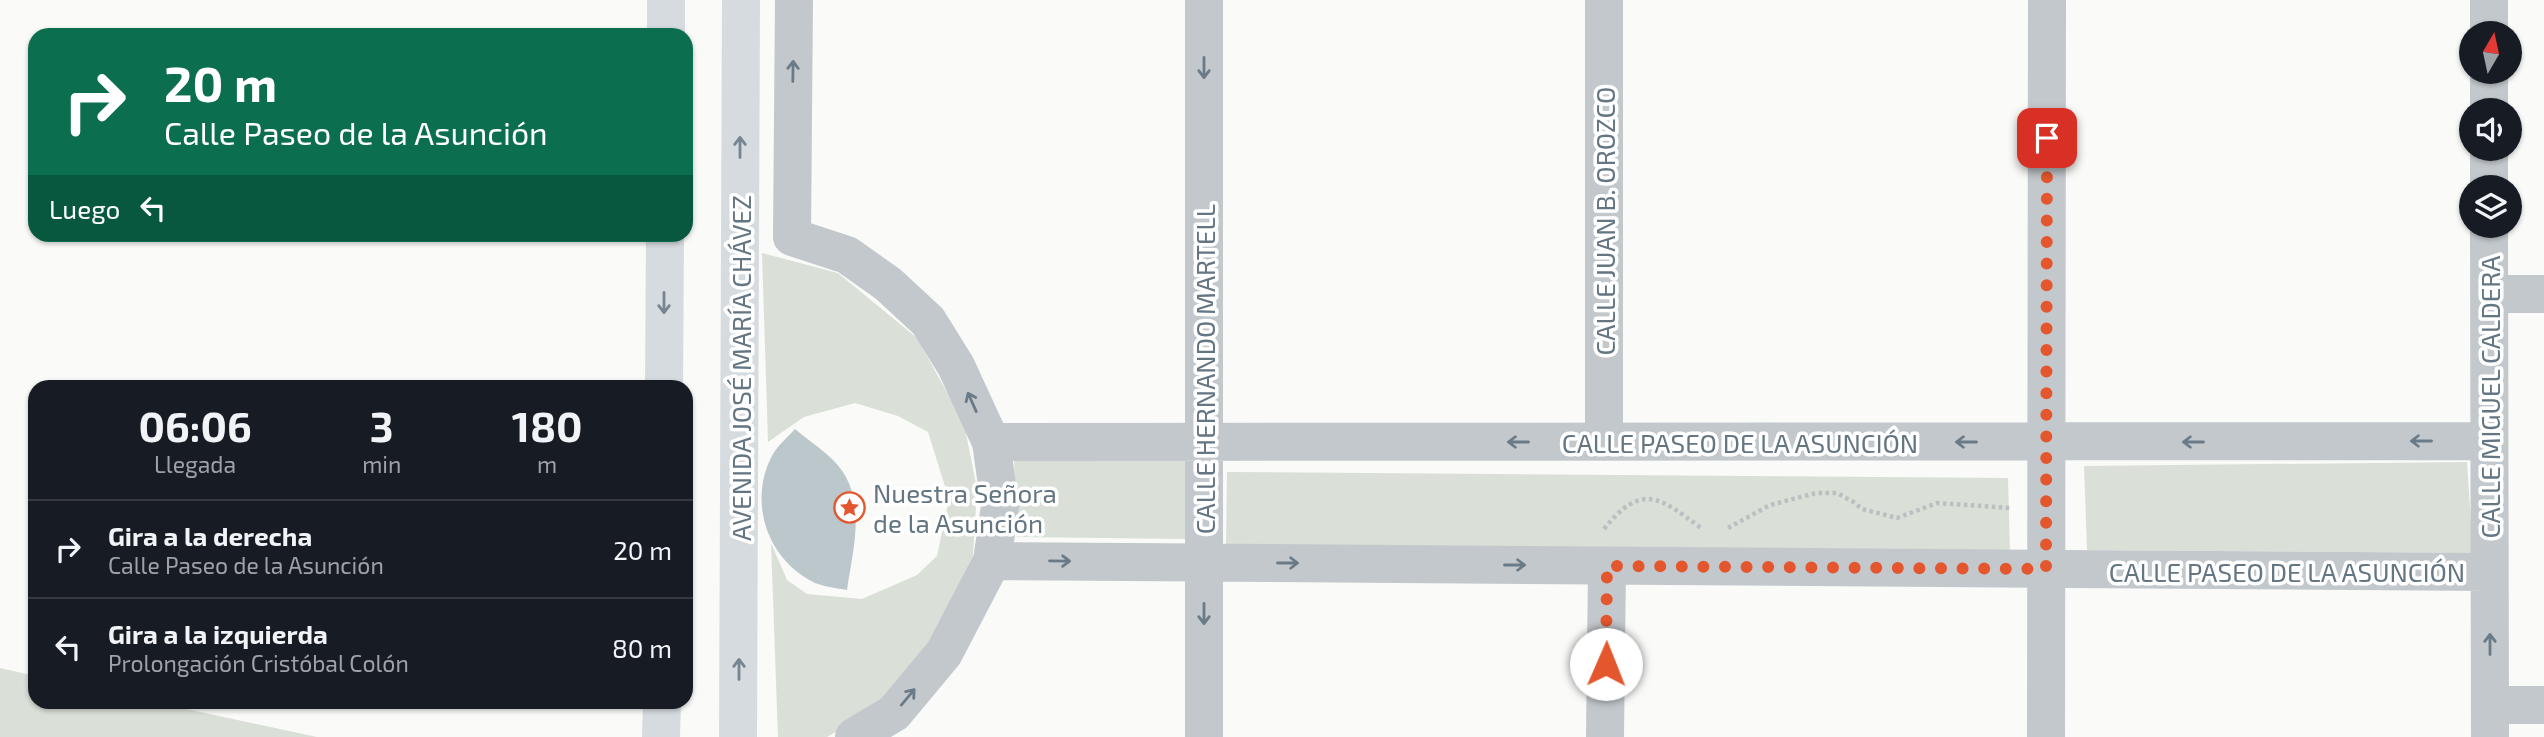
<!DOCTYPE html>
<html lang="es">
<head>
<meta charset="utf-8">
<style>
  :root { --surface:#171b24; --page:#20242c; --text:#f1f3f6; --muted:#9ea1a6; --line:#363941 }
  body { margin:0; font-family:"Exo 2",sans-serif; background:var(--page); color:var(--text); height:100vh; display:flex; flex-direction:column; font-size:26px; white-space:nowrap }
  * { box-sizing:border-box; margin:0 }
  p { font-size:23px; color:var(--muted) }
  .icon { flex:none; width:38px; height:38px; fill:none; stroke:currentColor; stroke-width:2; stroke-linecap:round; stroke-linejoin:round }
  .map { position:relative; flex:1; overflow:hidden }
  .details { position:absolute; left:28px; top:380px; width:665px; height:329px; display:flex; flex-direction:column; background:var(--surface); border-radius:21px; box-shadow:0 2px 5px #0004 }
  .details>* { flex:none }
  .banner { position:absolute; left:28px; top:28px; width:665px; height:214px; border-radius:21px; box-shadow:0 2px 5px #0004; background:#0b6e4f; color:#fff; overflow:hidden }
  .needle { width:46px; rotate:9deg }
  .controls { position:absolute; left:2459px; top:21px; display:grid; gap:14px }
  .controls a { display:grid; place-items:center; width:63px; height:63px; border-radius:50%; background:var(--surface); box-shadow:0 2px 5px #0004; font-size:35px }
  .pin { position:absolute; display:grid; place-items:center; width:60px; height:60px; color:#fff; margin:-30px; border-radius:14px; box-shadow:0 4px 10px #0006 }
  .me { position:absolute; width:77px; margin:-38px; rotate:1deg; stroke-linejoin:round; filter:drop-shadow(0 0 5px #0008) }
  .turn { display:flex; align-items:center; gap:24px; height:147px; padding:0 21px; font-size:32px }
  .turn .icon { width:91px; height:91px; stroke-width:2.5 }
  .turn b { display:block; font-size:49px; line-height:60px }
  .then { display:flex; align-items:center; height:66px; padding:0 21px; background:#0003; gap:14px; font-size:26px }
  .eta { display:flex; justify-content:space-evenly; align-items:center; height:119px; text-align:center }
  .eta b { font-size:42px; font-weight:700; line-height:49px }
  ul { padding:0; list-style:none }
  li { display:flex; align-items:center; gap:21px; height:98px; padding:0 21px; border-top:2px solid var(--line) }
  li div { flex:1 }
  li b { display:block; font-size:26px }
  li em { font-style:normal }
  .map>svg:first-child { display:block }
  .green { fill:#dadfd7 }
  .water { fill:#bbc7cb }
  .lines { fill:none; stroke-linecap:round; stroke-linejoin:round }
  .path { stroke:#bbbfc2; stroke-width:4.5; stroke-dasharray:3.5 3.5; stroke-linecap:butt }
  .minor { stroke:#c3c8cc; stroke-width:38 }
  .primary { stroke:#d6dbdf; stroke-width:38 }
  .oneway { stroke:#6a7a87 }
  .oneway2 { stroke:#768591 }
  .route { stroke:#e4572e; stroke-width:12; stroke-dasharray:0 21.6 }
  .labels { text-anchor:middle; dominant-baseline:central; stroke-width:7; stroke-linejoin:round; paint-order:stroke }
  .street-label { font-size:26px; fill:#657683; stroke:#fff }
  .poi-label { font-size:26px; fill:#657683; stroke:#fff; text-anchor:start }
</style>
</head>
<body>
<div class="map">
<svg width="2544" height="737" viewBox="0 0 2544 737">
  <rect width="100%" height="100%" fill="#fafaf8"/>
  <path class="green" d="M762 253 838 273 917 338 964 423 977 489 973 556 934 639 892 699 827 737H778L771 543 787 580 807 594 862 599 917 575 937 556 949 499 928 432 898 416 855 403 804 417 768 442Z
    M1186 456 1190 539 1017 537 1014 459Z
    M2467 462 2473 553 2087 550 2084 466Z
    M1227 472 2008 478 2010 553 1226 546Z
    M0 668 35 676V702H154L317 737H0Z"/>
  <path class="water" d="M795 429C808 440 822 449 833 460 869 495 853 548 847 590 837 588 825 587 815 583 767 560 747 501 773 454 778 445 788 437 795 429Z"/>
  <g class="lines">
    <path class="path" d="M1728 528 1770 505 1816 493H1837L1852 501 1862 509 1897 518 1937 503 2011 508
      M1604 529C1642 482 1659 497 1701 528"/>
    <path class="minor" d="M794 0 792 237 847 255 888 284 928 321 956 366 991 442 1000 506 992 561 944 653 894 713 854 737
      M2489 0V33
      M2489 72V110
      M2489 149V187
      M2489 226 2490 737
      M2489 294H2544
      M991 442 2489 441
      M1604 442V0
      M992 561 2489 572
      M2490 705H2544
      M1204 737V0
      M1605 737 1607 566
      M2046 737 2047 0"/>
    <path class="primary" d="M666 35V0
      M664 387 665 234
      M661 737 662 702
      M738 737 741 0"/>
  </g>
  <defs><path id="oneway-shaft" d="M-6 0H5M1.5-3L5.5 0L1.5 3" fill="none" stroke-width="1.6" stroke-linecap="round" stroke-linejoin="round" transform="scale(1.75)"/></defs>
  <g class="oneway">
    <use href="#oneway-shaft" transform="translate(1204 68) rotate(90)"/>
    <use href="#oneway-shaft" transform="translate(793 71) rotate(-89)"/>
    <use href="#oneway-shaft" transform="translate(972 402) rotate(-114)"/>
    <use href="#oneway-shaft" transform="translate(2421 441) rotate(180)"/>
    <use href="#oneway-shaft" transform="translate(1518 442) rotate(180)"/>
    <use href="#oneway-shaft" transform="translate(1966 442) rotate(180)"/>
    <use href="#oneway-shaft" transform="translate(2193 442) rotate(180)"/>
    <use href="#oneway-shaft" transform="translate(1060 561) rotate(1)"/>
    <use href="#oneway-shaft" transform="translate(1288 563)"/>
    <use href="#oneway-shaft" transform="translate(1515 565)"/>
    <use href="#oneway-shaft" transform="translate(1204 614) rotate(90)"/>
    <use href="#oneway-shaft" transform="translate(2490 644) rotate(-90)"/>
    <use href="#oneway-shaft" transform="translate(908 697) rotate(-50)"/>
  </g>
  <g class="oneway2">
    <use href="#oneway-shaft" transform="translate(740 147) rotate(-90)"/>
    <use href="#oneway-shaft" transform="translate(664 303) rotate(90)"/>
    <use href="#oneway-shaft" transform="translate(739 669) rotate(-90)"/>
  </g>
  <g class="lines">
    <path class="route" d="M1606 664 1607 566 2046 569 2047 138"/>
  </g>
  <defs>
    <symbol id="sight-ring" viewBox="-11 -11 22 22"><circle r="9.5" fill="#fff" stroke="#e4572e" stroke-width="1.5"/><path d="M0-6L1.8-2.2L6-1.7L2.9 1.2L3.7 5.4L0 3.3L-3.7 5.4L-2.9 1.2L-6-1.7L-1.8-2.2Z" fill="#e4572e"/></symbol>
  </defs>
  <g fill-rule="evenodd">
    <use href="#sight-ring" x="832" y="490" width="35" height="35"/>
  </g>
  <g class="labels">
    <g class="street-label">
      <text transform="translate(1604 221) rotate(-90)">CALLE JUAN B. OROZCO</text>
      <text transform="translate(740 368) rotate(-90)">AVENIDA JOSÉ MARÍA CHÁVEZ</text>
      <text transform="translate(1204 369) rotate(-90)">CALLE HERNANDO MARTELL</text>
      <text transform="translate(2489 397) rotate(-90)">CALLE MIGUEL CALDERA</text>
      <text x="1740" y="442">CALLE PASEO DE LA ASUNCIÓN</text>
      <text x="2287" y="571">CALLE PASEO DE LA ASUNCIÓN</text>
    </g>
    <g class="poi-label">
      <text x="873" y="492">Nuestra Señora<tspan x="873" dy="30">de la Asunción</tspan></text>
    </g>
  </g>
</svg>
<div class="controls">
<a><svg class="needle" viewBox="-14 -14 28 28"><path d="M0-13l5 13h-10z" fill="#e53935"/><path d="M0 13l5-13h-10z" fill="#9ea1a6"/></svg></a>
<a><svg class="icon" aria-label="sound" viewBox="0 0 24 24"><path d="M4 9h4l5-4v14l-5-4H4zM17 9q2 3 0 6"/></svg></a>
<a><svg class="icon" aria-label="layers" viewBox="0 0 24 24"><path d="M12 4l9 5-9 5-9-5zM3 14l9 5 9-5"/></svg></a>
</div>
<div class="pin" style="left:2047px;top:138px;background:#d93025"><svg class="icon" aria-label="arrive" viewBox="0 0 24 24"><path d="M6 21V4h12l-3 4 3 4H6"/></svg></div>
<svg class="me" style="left:1606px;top:664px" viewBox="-20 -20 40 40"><circle r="19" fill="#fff"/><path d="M0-13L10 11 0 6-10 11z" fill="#e4572e"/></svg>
<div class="banner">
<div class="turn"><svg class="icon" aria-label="right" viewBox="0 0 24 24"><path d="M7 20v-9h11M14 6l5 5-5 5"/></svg><div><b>20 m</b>Calle Paseo de la Asunción</div></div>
<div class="then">Luego<svg class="icon" aria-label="left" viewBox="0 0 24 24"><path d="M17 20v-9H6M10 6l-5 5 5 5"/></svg></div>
</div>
<section class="details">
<div class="eta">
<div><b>06:06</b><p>Llegada</p></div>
<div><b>3</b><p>min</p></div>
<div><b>180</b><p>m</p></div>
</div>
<ul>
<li><svg class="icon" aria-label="right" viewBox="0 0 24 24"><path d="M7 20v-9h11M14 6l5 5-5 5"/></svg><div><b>Gira a la derecha</b><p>Calle Paseo de la Asunción</p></div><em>20 m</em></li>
<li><svg class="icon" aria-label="left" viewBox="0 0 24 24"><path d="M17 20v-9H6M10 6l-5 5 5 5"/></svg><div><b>Gira a la izquierda</b><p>Prolongación Cristóbal Colón</p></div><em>80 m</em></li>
</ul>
</section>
</div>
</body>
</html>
